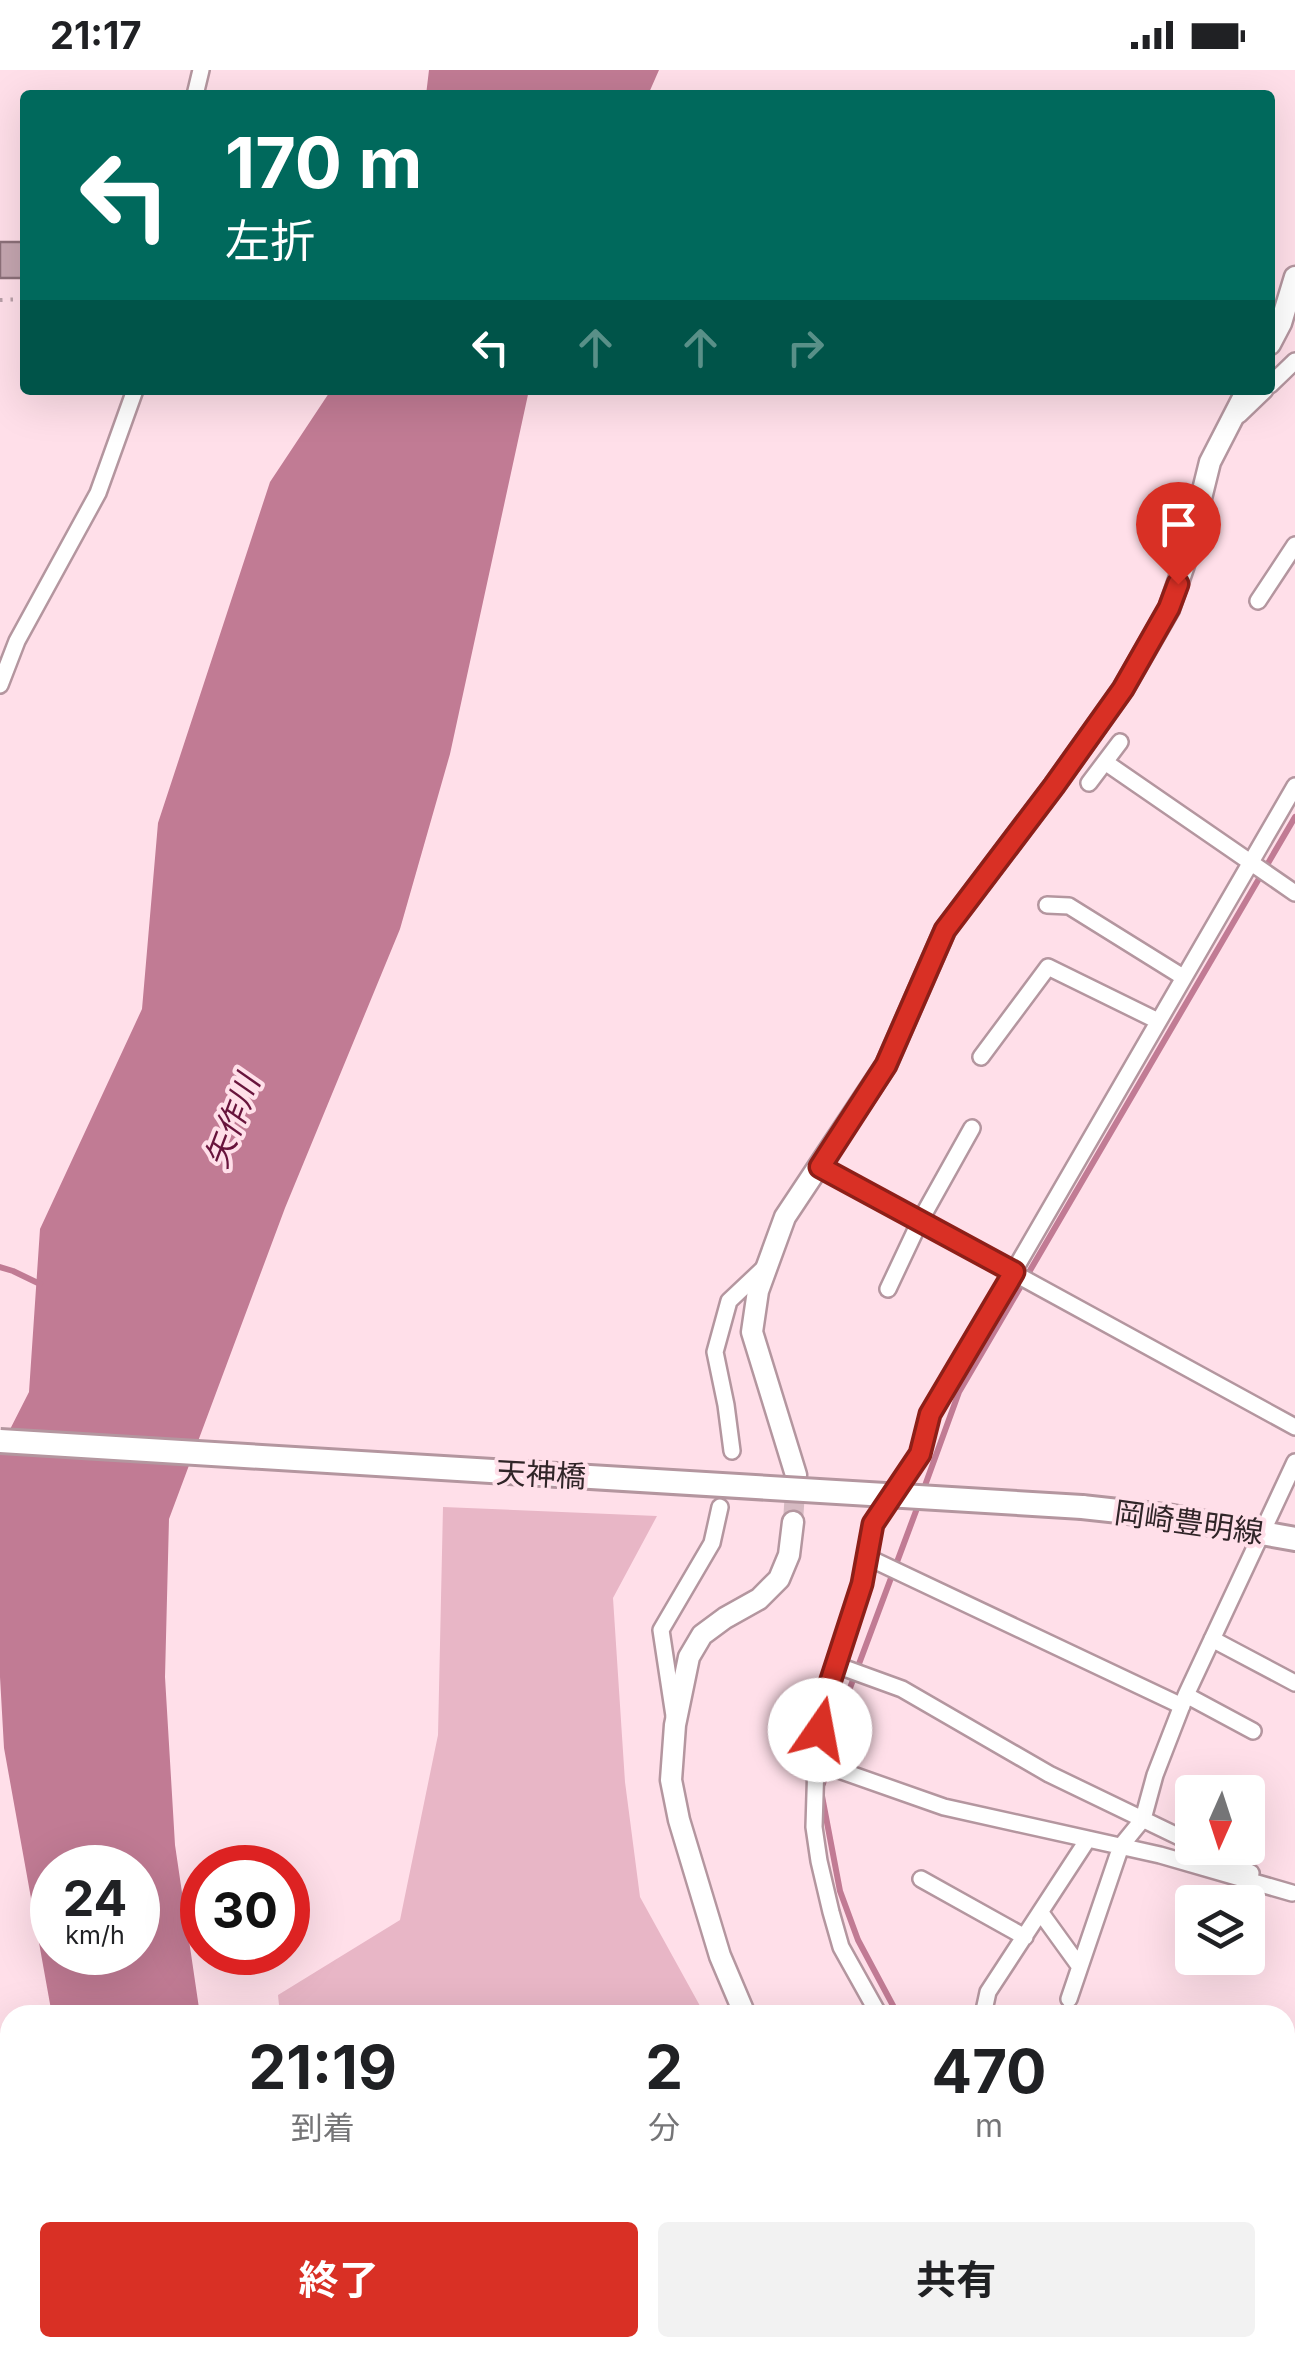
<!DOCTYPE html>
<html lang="ja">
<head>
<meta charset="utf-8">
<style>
  :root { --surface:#fff; --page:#f2f2f2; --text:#202124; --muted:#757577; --accent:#d93025 }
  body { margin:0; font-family:Inter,"Noto Sans JP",sans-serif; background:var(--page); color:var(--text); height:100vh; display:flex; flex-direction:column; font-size:38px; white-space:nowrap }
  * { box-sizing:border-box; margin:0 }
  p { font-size:32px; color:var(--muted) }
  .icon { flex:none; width:55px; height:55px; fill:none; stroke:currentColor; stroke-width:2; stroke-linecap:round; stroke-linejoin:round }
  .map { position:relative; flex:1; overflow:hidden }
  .sheet { position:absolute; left:0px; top:1935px; width:1295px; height:352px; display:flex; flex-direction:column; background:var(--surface); border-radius:30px 30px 0 0; box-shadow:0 10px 40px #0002 }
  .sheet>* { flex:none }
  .guide { position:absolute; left:20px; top:20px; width:1255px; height:305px; border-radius:10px; box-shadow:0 10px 40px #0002; background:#00695c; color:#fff; overflow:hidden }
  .needle { width:65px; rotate:183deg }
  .fabs { position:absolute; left:1175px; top:1705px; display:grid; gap:20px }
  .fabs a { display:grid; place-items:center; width:90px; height:90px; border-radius:10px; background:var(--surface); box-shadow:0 10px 40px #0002; font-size:50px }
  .speed { position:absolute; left:30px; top:1775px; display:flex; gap:20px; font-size:50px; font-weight:700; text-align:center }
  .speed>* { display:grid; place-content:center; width:130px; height:130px; border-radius:50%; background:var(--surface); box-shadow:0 10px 40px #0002; line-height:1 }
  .speed small { font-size:25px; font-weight:400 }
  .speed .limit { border:15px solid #d22; background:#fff; color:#111 }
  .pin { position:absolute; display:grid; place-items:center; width:85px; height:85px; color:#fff; margin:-102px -42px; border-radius:50% 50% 50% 0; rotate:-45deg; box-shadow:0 0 10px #0007 }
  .pin .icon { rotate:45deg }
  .me { position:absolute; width:110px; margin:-55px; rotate:12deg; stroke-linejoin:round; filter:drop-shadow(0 0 8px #0008) }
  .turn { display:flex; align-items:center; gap:35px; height:210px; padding:0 40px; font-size:45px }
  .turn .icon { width:130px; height:130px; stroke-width:2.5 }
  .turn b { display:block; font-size:70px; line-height:85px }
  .lanes { display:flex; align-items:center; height:95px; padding:0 40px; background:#0003; justify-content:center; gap:50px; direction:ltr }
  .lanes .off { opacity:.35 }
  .eta { display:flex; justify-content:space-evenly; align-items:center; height:170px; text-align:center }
  .eta b { font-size:60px; font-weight:700; line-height:70px }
  .cta { display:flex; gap:20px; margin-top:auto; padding:20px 40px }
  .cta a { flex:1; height:115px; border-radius:10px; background:var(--accent); color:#fff; font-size:40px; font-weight:700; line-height:115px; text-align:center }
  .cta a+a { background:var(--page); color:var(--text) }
  .status { display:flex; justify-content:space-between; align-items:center; height:70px; padding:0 50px; background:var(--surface); direction:ltr }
  .status svg { height:28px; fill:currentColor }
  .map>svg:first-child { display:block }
  .green { fill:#e8b6c6 }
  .water { fill:#c17b94; fill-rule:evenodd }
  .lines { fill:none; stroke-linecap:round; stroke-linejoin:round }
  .stream { stroke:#c17b94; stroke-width:6 }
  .building { fill:#c5a6b0; stroke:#8c7079; stroke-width:2.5 }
  .tertiary-tunnel { stroke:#d6bac2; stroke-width:20; stroke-dasharray:20 10; stroke-linecap:butt }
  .minor-casing { stroke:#b4969f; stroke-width:20 }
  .tertiary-casing { stroke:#b4969f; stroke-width:25 }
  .secondary-casing { stroke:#b4969f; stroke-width:28 }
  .path { stroke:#b89fa7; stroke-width:4; stroke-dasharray:2.5 8; stroke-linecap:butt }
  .minor { stroke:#fff; stroke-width:15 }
  .tertiary { stroke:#fff; stroke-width:20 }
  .secondary { stroke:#fff; stroke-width:22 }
  .secondary-bridge-casing { stroke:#b4969f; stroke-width:28; stroke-linecap:butt }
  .secondary-bridge { stroke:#fff; stroke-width:22 }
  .route-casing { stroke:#8d1f18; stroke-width:25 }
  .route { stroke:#d93025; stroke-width:18 }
  .labels { text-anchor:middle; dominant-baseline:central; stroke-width:8; stroke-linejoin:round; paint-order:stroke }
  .street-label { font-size:30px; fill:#302528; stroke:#ffdfe9 }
  .water-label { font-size:32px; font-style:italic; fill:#68143c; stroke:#ffdfe9 }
</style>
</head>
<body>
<div class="status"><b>21:17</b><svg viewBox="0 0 49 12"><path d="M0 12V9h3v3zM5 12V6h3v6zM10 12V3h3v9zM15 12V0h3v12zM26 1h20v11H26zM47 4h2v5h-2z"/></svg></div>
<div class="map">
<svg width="1295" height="2286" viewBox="0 0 1295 2286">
  <rect width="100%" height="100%" fill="#ffdfe9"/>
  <path class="green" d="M443 1437 657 1446 613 1528 625 1712 640 1827 705 1945H280L278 1925 400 1850 438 1665Z
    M0 2179 10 2218V2278H25L27 2286H0Z
    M583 2278H887L892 2286H586Z"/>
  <path class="water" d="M429 0H659L648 25H426Z
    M331 320H529L450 684 400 859 285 1138 169 1449 165 1607 175 1775 200 1945H52L4 1678 0 1607V1379L29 1322 40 1159 142 939 158 753 270 412ZM52 1798H138V1882H52Z
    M126 2278H319L320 2286H129Z"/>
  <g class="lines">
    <path class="stream" d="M0 1197 13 1201 40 1214
      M923 1421 959 1322 1295 747
      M823 1714 847 1626 919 1433
      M822 1726 840 1821 858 1870 898 1945
      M1082 2278 1087 2286"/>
  </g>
  <path class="building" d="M0 172H25V208H0Z"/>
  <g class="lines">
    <path class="tertiary-tunnel" d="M793 1452 796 1405"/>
    <defs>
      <path id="minor" d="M195 25 201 0
        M1270 315 1295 291
        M1239 345 1265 320
        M1258 531 1295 475
        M0 615 17 571 98 423 135 320
        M1105 692 1295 823
        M1089 713 1120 672
        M1047 835 1069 836 1183 907
        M981 987 1048 897 1158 951
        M820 1097 1295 1357
        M888 1219 920 1151 972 1058
        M732 1381 726 1335 715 1282 729 1231 764 1198
        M867 1487 1182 1636
        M1212 1569 1295 1613
        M836 1595 902 1619 1049 1704 1192 1773
        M1186 1625 1253 1661
        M674 1646 661 1560 712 1473 720 1437
        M816 1692 944 1737 1160 1785 1292 1823
        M1201 1778 1251 1803
        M921 1809 1025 1867
        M1041 1843 1080 1897
        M1069 1929 1121 1776 1143 1749 1155 1705 1186 1625 1295 1392
        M879 1945 841 1877 831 1842 819 1791 814 1757 816 1692 825 1628 862 1514 873 1454 920 1384 931 1344 1295 716
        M983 1945 988 1922 1088 1769
        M1285 2211 1295 2189
        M1063 2278 1069 2286
        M1251 2286 1255 2278"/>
      <path id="tertiary" d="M1270 274 1281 253 1295 207
        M796 1405 752 1262 758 1221 785 1147 886 995 945 860 1054 716 1123 619 1169 539 1186 489 1210 392 1247 320
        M745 1945 720 1886 679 1750 671 1710 675 1655 689 1587 702 1565 725 1548 759 1529 779 1509 789 1485 793 1452
        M939 2278 945 2286"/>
      <path id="secondary" d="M1082 1437 1173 1447 1295 1469"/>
    </defs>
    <use href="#minor" class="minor-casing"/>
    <use href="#tertiary" class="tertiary-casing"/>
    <use href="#secondary" class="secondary-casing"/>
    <path class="path" d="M0 230 25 229
      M1007 2278 1010 2286
      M1023 2278 1029 2286"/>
    <use href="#minor" class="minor"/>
    <use href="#tertiary" class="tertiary"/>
    <use href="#secondary" class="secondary"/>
    <defs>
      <path id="secondary-bridge" d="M0 1371 1082 1437"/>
    </defs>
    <use href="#secondary-bridge" class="secondary-bridge-casing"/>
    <use href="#secondary-bridge" class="secondary-bridge"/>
  </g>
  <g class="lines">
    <defs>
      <path id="route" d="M820 1660 825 1628 862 1514 873 1454 920 1384 930 1344 1014 1202 820 1097 886 995 945 860 1054 716 1123 619 1169 538 1178 514"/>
    </defs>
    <use href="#route" class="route-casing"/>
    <use href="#route" class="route"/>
  </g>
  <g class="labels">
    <g class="street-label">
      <text transform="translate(541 1404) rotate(3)">天神橋</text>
      <text transform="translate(1189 1452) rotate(8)">岡崎豊明線</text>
    </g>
    <g class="water-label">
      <text transform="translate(232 1051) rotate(-69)">矢作川</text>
    </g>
  </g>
</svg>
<div class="fabs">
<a><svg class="needle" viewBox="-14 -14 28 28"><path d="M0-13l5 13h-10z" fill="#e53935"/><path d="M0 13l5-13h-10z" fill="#757577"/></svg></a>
<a><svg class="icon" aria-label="layers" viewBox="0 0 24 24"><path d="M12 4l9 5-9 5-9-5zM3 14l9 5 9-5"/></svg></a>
</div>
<div class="speed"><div>24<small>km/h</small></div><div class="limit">30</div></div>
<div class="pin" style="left:1178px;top:514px;background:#d93025"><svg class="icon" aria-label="arrive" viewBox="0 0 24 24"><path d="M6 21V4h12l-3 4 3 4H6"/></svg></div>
<svg class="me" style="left:820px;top:1660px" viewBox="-20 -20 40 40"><circle r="19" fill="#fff"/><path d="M0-13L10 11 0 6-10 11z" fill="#d93025"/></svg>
<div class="guide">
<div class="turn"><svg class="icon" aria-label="left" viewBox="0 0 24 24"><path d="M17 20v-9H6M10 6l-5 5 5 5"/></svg><div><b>170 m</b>左折</div></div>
<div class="lanes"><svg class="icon" aria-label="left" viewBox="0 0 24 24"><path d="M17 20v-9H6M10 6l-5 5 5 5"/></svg><svg class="icon off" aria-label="ahead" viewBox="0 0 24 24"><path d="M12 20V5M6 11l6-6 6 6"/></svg><svg class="icon off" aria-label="ahead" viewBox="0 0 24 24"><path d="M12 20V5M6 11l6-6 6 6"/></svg><svg class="icon off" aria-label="right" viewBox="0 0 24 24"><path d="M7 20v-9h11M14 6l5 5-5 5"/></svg></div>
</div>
<section class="sheet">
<div class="eta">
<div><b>21:19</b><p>到着</p></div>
<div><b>2</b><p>分</p></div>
<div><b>470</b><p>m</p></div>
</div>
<div class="cta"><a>終了</a><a>共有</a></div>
</section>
</div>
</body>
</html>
